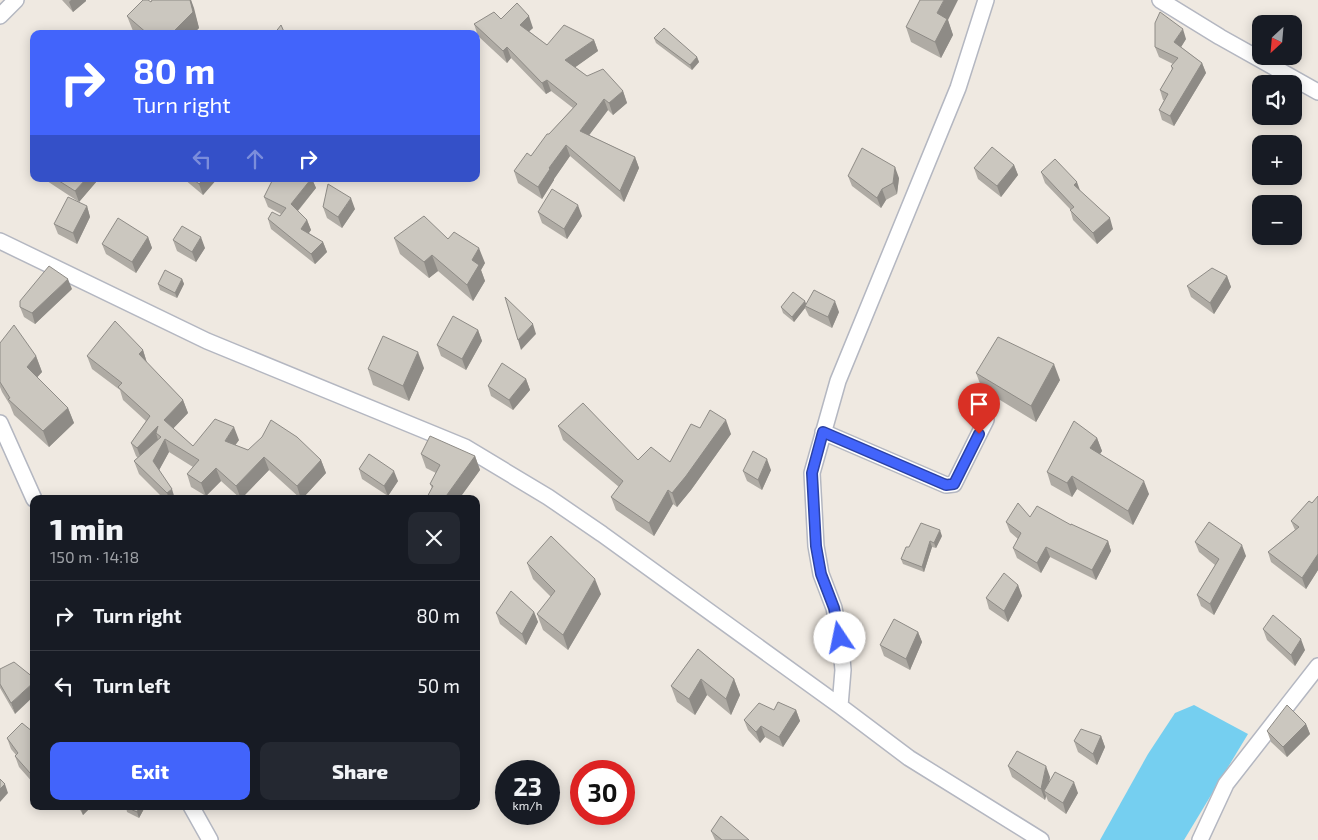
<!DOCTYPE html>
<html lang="en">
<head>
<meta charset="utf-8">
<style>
  :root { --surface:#171b24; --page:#242831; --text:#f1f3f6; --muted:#9ea1a6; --line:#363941; --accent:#4264fb }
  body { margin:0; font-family:"Exo 2",sans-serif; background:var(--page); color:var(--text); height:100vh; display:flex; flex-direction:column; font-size:19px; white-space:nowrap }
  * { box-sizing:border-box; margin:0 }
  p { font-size:16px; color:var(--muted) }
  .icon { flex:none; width:28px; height:28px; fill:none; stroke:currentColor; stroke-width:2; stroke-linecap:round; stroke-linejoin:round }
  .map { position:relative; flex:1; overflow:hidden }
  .panel { position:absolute; left:30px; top:495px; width:450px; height:315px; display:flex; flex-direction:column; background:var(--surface); border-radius:10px; box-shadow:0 2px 12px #0003 }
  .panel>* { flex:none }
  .top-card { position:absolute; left:30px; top:30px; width:450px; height:152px; border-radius:10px; box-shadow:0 2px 12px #0003; background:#4264fb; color:#fff; overflow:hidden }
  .needle { width:32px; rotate:206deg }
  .buttons { position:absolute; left:1252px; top:15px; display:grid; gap:10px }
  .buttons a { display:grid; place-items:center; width:50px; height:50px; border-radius:10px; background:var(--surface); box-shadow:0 2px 12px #0003; font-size:25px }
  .speed { position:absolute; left:495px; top:760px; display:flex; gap:10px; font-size:25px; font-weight:700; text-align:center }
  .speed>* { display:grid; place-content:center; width:65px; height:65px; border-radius:50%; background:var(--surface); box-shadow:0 2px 12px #0003; line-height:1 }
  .speed small { font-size:12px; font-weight:400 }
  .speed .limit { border:8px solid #d22; background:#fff; color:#111 }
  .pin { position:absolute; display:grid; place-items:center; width:42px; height:42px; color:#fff; margin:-51px -21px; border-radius:50% 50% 50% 0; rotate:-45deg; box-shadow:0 0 5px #0007 }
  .pin .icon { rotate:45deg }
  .me { position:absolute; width:55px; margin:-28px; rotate:349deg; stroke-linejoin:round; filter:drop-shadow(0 0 4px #0008) }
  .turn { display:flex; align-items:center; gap:18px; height:105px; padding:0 20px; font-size:22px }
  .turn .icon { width:65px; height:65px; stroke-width:2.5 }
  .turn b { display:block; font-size:35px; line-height:42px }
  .lanes { display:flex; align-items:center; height:48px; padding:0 20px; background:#0003; justify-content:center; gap:25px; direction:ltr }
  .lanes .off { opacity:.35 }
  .round { display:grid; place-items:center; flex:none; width:52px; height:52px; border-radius:10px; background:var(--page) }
  .head { display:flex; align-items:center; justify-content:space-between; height:85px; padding:0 20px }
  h1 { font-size:30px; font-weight:800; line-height:38px }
  .action { display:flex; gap:10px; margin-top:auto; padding:10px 20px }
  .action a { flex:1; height:58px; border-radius:10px; background:var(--accent); color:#fff; font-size:20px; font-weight:800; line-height:58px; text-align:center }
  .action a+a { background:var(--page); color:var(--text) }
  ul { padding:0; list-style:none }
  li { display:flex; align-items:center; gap:15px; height:70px; padding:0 20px; border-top:1px solid var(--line) }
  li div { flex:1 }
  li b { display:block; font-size:19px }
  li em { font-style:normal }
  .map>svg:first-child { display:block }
  .water { fill:#75cff0 }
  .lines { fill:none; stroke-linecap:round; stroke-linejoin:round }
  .minor-casing { stroke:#b4b7c1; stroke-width:18 }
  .minor { stroke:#fff; stroke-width:15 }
  .wall { fill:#afaba4 }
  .shaded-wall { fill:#8e8b86 }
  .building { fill:#cbc7bf; stroke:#8e8b86 }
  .route-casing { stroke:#2b41a3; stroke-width:12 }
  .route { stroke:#4264fb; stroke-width:9 }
</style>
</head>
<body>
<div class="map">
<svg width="1318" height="840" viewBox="0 0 1318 840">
  <rect width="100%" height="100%" fill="#efe9e1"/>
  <path class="water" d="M1194 705 1248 734 1184 840H1100L1148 754 1175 713Z"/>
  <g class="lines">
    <defs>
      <path id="minor" d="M1160 0 1220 37 1318 92
        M0 16 16 0
        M0 241 207 341 465 447 548 497 602 534 840 706 909 758 1041 840
        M0 423 34 499
        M823 432 946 485 954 484 986 420
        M840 706 843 670 840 638 834 608 821 574 816 546 812 473 838 381 958 88 986 0
        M191 806 210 840
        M1200 840 1226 784 1318 666"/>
    </defs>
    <use href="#minor" class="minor-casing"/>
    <use href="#minor" class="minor"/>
  </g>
  <path class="wall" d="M62 0H86V1L73 12Z
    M152 0H191L199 28 193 34H135L133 31 127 16 151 2Z
    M501 19 533 28 529 31 547 45 594 40 598 51 575 67 587 76 623 91 627 103 613 115 608 110 589 135 635 157 639 168 624 202 570 156 554 179V180L542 199 518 183 514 171 531 156 549 134 573 108 551 91 546 94 511 58 507 63 478 36 474 24Z
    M948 20 953 35 941 58 911 42 906 27Z
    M654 38 697 57 699 62 692 70 656 43Z
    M1186 39 1181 47 1202 63 1206 73 1174 126 1162 120 1159 110 1164 100H1163L1160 90 1172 70 1171 66 1173 64 1159 57 1155 47Z
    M1014 165 1018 175 1001 197 978 179 974 168Z
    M1041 172 1080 192 1113 229 1097 244 1073 220 1070 209 1045 183Z
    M848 176 899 178 897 194 886 200 881 208 852 186Z
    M44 179H96L97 181 79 202Z
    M184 179H217L203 195Z
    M271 179H312L316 188 298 211 307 220 311 230 309 233 323 242 327 252 315 264 271 229 268 219 280 216 281 214 268 207 264 197 273 180Z
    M87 206 90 217 77 244 58 234 54 224Z
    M323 207 355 209 342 228 327 218Z
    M538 212 582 216 567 239 542 223Z
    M148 237 152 248 136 273 106 254 102 244Z
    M394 238 448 239 485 263 481 270 485 281 473 301 438 271 429 278 400 254Z
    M173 240 205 248 196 262 177 251Z
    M1227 276 1231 287 1214 314 1191 297 1187 286Z
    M182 279 184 284 177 298 160 290 158 284Z
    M72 289 35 324 24 317 20 307Z
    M806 304 839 312 832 328 809 316 805 308 794 322 783 313 781 307Z
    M478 330 482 341 466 370 441 356 437 345Z
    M0 343 36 356 42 372 37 377 68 408 74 423 49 447 14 415 10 405 2 392 0 387Z
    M143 350 147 363 183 400 188 413 173 428 193 446 239 440 235 445 248 450 321 460 326 473 302 499H301L269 470 241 499 221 481 206 496 191 487 187 474 193 467 169 452 159 470 175 499H164L139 474 134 461 138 458 136 456 131 443 146 421 123 400 120 390 92 369 87 356Z
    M424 368 409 401 373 385 368 369Z
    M976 373 1060 380 1036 422 982 389Z
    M526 379 530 390 513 410 491 396 488 386Z
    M558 426 638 460 670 462 700 428 731 434 691 490 677 507 673 504 654 536 616 510 611 497 619 487 563 440Z
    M1097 438 1102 451 1100 454 1149 494 1133 525 1077 489 1072 497 1051 485 1047 472Z
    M421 454 475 456 480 470 459 499H426L432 488 430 484 436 473 426 468Z
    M359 469 398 481 388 496 362 479Z
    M771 470 762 490 747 481 743 471Z
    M1318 496V570L1306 589 1271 562 1268 552 1295 530 1291 521 1312 503Z
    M1030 517 1071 525 1108 541 1111 551 1096 580 1050 557 1041 573 1017 558 1013 548 1018 539 1010 532 1006 522Z
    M942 536 936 548 932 547 924 572 903 564 901 559 909 547Z
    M1195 542 1246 556 1214 615 1201 606 1197 595 1215 565 1199 552Z
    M527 563 601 594 568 650 543 630 537 614 551 597 533 579Z
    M1018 585 1022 596 1008 622 989 609 986 598Z
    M534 612 538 622 526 645 500 624 496 613Z
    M1263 629 1305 650 1295 666 1267 640Z
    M918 632 922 642 910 670 884 656 880 645Z
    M698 649 734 679 740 695 731 715 707 695 695 715 677 702 671 686Z
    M0 669 15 714 0 688Z
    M774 710H796L800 721 783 747 765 737 760 743 748 730 744 720Z
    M22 723 34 784 19 767 15 756 16 755 11 749 7 738Z
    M1306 724 1310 734 1287 757 1271 742 1267 731Z
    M1101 736 1105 747 1097 765 1078 752 1074 741Z
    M1008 766 1050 777 1049 783 1078 793 1066 814 1048 801 1046 796 1045 800 1012 777Z
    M78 806H92L83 815Z
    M126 807H145L139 818 127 812Z
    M711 831 749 840H715Z"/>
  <path class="shaded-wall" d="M71 0H86V1L73 12 69 2Z
    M190 0H191L194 8 199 28 193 34H171Z
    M944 0H958L948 20 953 35 941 58 935 42 937 13Z
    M529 16 533 28 524 36 520 25Z
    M1183 29 1186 39 1178 52 1174 42Z
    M594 40 598 51 570 71 565 60Z
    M507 47 511 58 507 63 503 51Z
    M697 57 699 62 692 70 690 65Z
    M1202 63 1206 73 1174 126 1170 116Z
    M547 80 551 91 546 94 542 83Z
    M623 91 627 103 613 115 609 103Z
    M604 99 608 110 584 142 580 131Z
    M566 145 570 156 554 179V180L542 199 538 187 549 168Z
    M635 157 639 168 624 202 620 191Z
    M1014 165 1018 175 1001 197 997 186Z
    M895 167 899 178 897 194 893 183Z
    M86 179H96L97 181 79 202 75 191Z
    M204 179H217L203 195 199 184Z
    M311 179H312L316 188 295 214 291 204Z
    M1077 182 1081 193 1074 185Z
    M882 189 886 200 881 208 877 198Z
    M351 198 355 209 342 228 338 217Z
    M578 205 582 216 567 239 564 229Z
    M87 206 90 217 77 244 73 233Z
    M1110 218 1113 229 1097 244 1093 233Z
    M307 220 311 230 304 239 301 229Z
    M148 237 152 248 136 273 132 262Z
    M201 237 205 248 196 262 192 252Z
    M323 242 327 252 315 264 311 254Z
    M479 248 485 263 481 270 485 281 473 301 467 285 472 260Z
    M432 255 438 271 429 278 424 262Z
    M1227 276 1231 287 1214 314 1210 303Z
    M68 279 72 289 35 324 32 313Z
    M182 279 184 284 177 298 175 293Z
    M805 301 807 306H805V308L794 322 792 317Z
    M835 301 839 312 832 328 828 317Z
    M533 324 536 334 521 350 518 340Z
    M478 330 482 341 466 370 462 359Z
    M143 350 147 363 139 354Z
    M418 352 424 368 409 401 403 386Z
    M36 356 42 372 32 383 27 367Z
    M1054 364 1060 380 1036 422 1031 406Z
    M526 379 530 390 513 410 509 400Z
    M183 400 188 413 169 433 164 420Z
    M68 408 74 423 49 447 43 431Z
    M726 420 731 434 691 490 677 507 672 493Z
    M158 426 161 437 156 433 159 443 142 461 137 448Z
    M234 427 239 440 229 454 225 441Z
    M1097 438 1102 451 1095 461 1090 448Z
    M165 439 169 452 157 474 153 461Z
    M475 456 480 470 459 499H444Z
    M264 457 269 470 241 499 236 486Z
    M767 459 771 470 762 490 758 480Z
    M321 460 326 473 302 499H301L297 486Z
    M216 468 221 481 206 496 201 483Z
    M394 471 398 481 388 496 384 486Z
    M1072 476 1077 489 1072 497 1067 483Z
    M1144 481 1149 494 1133 525 1128 511Z
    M172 489 175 499H169L167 493Z
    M668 490 673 504 654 536 649 523Z
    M940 530 942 536 936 548 934 543Z
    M930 541 932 547 924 572 922 567Z
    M1108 541 1111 551 1096 580 1092 570Z
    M1242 545 1246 556 1214 615 1210 604Z
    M1046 547 1050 557 1041 573 1037 563Z
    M1318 554V570L1306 589 1302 578Z
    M595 579 601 594 568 650 563 635Z
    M1018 585 1022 596 1008 622 1004 611Z
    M534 612 538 622 526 645 522 634Z
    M918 632 922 642 910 670 906 659Z
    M1301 639 1305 650 1295 666 1291 655Z
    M701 679 707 695 695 715 689 699Z
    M734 679 740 695 731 715 726 699Z
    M34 682V696L15 714 11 703Z
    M796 710 800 721 783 747 779 737Z
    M1306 724 1310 734 1287 757 1283 747Z
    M761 726 765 737 760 743 756 732Z
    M1101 736 1105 747 1097 765 1093 754Z
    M1046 766 1050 777 1047 792 1044 791 1046 796 1045 800 1041 789Z
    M34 770V784L30 773Z
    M1074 782 1078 793 1066 814 1063 803Z
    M5 784 8 793 0 802V789Z
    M80 806H92L83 815Z
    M140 806H145V807L139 818 137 812Z"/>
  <path class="building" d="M143 0H148L151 2 152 0H190L193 12 171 34H148L127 16Z
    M920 0H944L937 13 947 19 935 42 906 27Z
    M517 3 529 16 520 25 547 45 564 25 594 40 565 60 587 76 603 69 623 91 609 103 604 99 580 131 635 157 620 191 566 145 549 168 550 169 538 187 514 171 527 153 531 156 547 134H549L577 104 547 80 542 83 507 47 503 51 474 24 494 12 501 19Z
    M1160 12 1183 29 1174 42 1202 63 1170 116 1159 110 1168 94 1160 90 1173 68 1171 66 1178 58 1155 47V23Z
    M281 25 285 34H274Z
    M664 28 697 57 690 65 654 38Z
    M992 147 1014 165 997 186 974 168Z
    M862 148 895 167 893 183 882 189 877 198 848 176Z
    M1055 159 1077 182 1074 185 1110 218 1093 233 1070 210 1074 207 1041 172Z
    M56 179H86L75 191Z
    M193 179H204L199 184Z
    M273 179H311L291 204 307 220 301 229 323 242 311 254 268 219 272 212 280 216 286 208 264 197Z
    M328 184 351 198 338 217 323 207Z
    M552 189 578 205 564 229 538 212Z
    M68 197 87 206 73 233 54 224Z
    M424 216 448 239 454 232 479 248 472 260 479 265 467 285 432 255 424 262 394 238Z
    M118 218 148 237 132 262 102 244Z
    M182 226 201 237 192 252 173 240Z
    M49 266 68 279 32 313 20 307V301Z
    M1212 268 1227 276 1210 303 1187 286Z
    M165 270 182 279 175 293 158 284Z
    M814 290 835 301 828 317 805 306Z
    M793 292 805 301 792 317 781 307Z
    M505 297 533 324 518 340Z
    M453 316 478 330 462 359 437 345Z
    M115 321 143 350 139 354 183 400 164 420 193 446 215 419 234 427 225 441 248 450 262 437 271 420 297 437 321 460 297 486 264 457 236 486 216 468 201 483 187 474 199 460 165 439 153 461 172 489 167 493 134 461 161 437 156 433 158 426 137 448 131 443 150 416 118 387 122 383 87 356Z
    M14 325 36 356 27 367 68 408 43 431 8 399 10 398 0 382V343Z
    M383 336 418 352 403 386 368 369Z
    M998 337 1054 364 1031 406 976 373Z
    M502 363 526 379 509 400 488 386Z
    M583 403 638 460 651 447 670 462 691 424 700 428 710 410 726 420 686 476 672 493 668 490 649 523 611 497 623 481 558 426Z
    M1074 421 1097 438 1090 448 1144 481 1128 511 1072 476 1067 483 1047 472Z
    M430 436 475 456 444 499H426L433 486 430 484 440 465 421 454Z
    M753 451 767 459 758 480 743 471Z
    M369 454 394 471 384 486 359 469Z
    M1318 496V554L1302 578 1268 552 1299 527 1291 521 1309 501 1312 503Z
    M1018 503 1030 517 1037 506 1071 525V524L1108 541 1092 570 1046 547 1037 563 1013 548 1021 533 1006 522Z
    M1209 522 1242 545 1210 604 1197 595 1219 559 1195 542Z
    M921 523 940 530 934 543 930 541 922 567 901 559 906 547H909Z
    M551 536 595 579 563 635 537 614 555 591 527 563Z
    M1004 573 1018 585 1004 611 986 598Z
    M511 591 534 612 522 634 496 613Z
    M1273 615 1301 639 1291 655 1263 629Z
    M894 619 918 632 906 659 880 645Z
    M698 649 734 679 726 699 701 679 689 699 671 686Z
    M14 662 34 678V682L11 703 0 684V669Z
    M778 702 796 710 779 737 761 726 756 732 744 720 759 703 774 710Z
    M1287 705 1306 724 1283 747 1267 731Z
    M22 723 33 732 34 734V770L30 773 15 756 18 753 7 738Z
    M1081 729 1101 736 1093 754 1074 741Z
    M1017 751 1046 766 1041 789 1008 766Z
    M1055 772 1074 782 1063 803 1044 791Z
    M0 779 5 784 0 789Z
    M126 806H140L137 812 126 807Z
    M721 816 749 840H722L711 831Z"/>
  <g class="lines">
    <defs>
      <path id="route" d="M840 638 834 608 821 574 816 546 812 473 823 432 946 485 954 484 979 434"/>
    </defs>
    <use href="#route" class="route-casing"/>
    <use href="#route" class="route"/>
  </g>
</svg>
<div class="buttons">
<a><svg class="needle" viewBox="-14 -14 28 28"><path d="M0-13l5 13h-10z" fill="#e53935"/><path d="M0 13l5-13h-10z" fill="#9ea1a6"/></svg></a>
<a><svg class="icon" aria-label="sound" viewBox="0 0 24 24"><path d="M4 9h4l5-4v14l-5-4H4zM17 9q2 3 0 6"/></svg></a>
<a>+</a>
<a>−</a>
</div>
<div class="speed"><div>23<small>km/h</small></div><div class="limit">30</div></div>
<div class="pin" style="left:979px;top:434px;background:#d93025"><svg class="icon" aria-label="arrive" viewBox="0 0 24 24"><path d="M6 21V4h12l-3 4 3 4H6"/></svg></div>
<svg class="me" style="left:840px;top:638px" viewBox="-20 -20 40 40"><circle r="19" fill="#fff"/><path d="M0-13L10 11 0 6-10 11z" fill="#4264fb"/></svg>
<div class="top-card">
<div class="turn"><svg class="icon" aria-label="right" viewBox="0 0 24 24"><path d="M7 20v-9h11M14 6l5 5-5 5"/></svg><div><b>80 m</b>Turn right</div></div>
<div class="lanes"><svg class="icon off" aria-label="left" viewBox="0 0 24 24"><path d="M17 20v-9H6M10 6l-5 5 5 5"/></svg><svg class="icon off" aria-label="ahead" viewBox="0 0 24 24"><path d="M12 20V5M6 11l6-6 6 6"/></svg><svg class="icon" aria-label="right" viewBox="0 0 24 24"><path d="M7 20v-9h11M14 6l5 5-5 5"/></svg></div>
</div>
<section class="panel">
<div class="head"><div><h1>1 min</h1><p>150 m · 14:18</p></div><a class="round"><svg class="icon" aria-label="close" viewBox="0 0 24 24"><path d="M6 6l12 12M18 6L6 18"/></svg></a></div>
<ul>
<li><svg class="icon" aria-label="right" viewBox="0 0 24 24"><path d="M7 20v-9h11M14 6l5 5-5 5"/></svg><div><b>Turn right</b></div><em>80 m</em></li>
<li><svg class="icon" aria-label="left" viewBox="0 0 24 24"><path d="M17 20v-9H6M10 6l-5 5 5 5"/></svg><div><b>Turn left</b></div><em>50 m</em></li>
</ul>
<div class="action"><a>Exit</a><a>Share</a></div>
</section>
</div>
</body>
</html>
